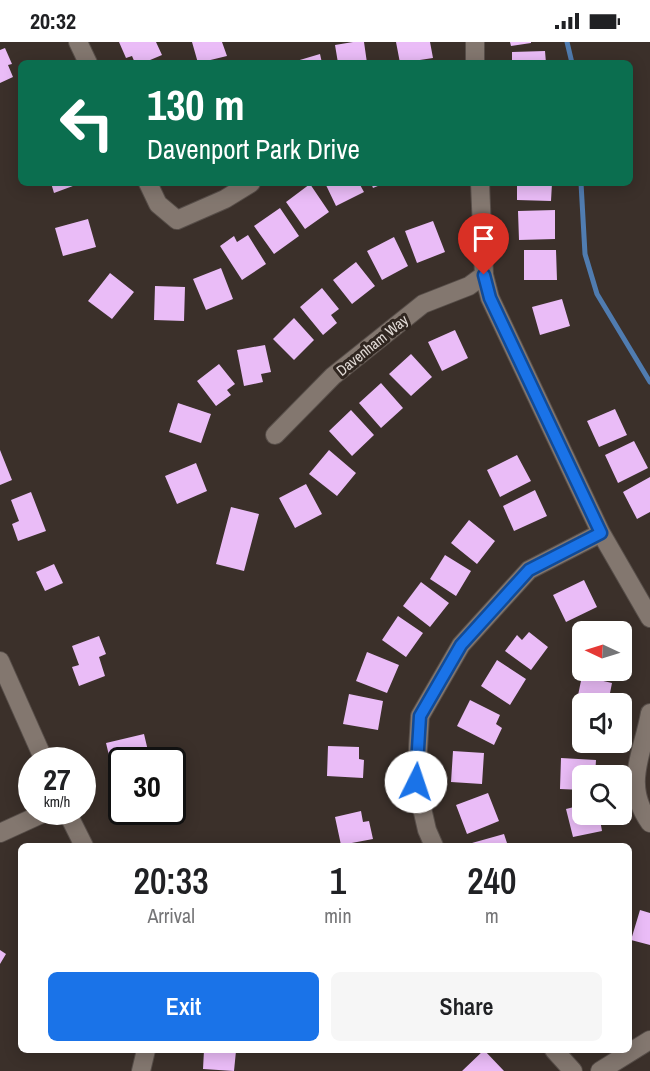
<!DOCTYPE html>
<html lang="en">
<head>
<meta charset="utf-8">
<style>
  :root { --surface:#fff; --page:#f6f6f6; --text:#202124; --muted:#757577; --accent:#1a73e8 }
  body { margin:0; font-family:"Archivo Narrow",sans-serif; background:var(--page); color:var(--text); height:100vh; display:flex; flex-direction:column; font-size:22px; white-space:nowrap }
  * { box-sizing:border-box; margin:0 }
  p { font-size:20px; color:var(--muted) }
  .icon { flex:none; width:33px; height:33px; fill:none; stroke:currentColor; stroke-width:2; stroke-linecap:round; stroke-linejoin:round }
  .map { position:relative; flex:1; overflow:hidden }
  .details { position:absolute; left:18px; top:801px; width:614px; height:210px; display:flex; flex-direction:column; background:var(--surface); border-radius:9px; box-shadow:0 3px 15px #0003 }
  .details>* { flex:none }
  .top-card { position:absolute; left:18px; top:18px; width:615px; height:126px; border-radius:9px; box-shadow:0 3px 15px #0003; background:#0b6e4f; color:#fff; overflow:hidden }
  .needle { width:39px; rotate:274deg }
  .controls { position:absolute; left:572px; top:579px; display:grid; gap:12px }
  .controls a { display:grid; place-items:center; width:60px; height:60px; border-radius:9px; background:var(--surface); box-shadow:0 3px 15px #0003; font-size:30px }
  .speed { position:absolute; left:18px; top:705px; display:flex; gap:12px; font-size:30px; font-weight:700; text-align:center }
  .speed>* { display:grid; place-content:center; width:78px; height:78px; border-radius:50%; background:var(--surface); box-shadow:0 3px 15px #0003; line-height:1 }
  .speed small { font-size:15px; font-weight:400 }
  .speed .limit { border:3px solid #111; border-radius:9px; background:#fff; color:#111 }
  .pin { position:absolute; display:grid; place-items:center; width:51px; height:51px; color:#fff; margin:-62px -26px; border-radius:50% 50% 50% 0; rotate:-45deg; box-shadow:0 0 6px #0007 }
  .pin .icon { rotate:45deg }
  .me { position:absolute; width:66px; margin:-33px; rotate:4deg; stroke-linejoin:round; filter:drop-shadow(0 0 4px #0008) }
  .turn { display:flex; align-items:center; gap:21px; height:126px; padding:0 30px; font-size:27px }
  .turn .icon { width:78px; height:78px; stroke-width:2.5 }
  .turn b { display:block; font-size:42px; line-height:51px }
  .eta { display:flex; justify-content:space-evenly; align-items:center; height:102px; text-align:center }
  .eta b { font-size:36px; font-weight:600; line-height:42px }
  .primary-button { display:flex; gap:12px; margin-top:auto; padding:12px 30px }
  .primary-button a { flex:1; height:69px; border-radius:9px; background:var(--accent); color:#fff; font-size:24px; font-weight:600; line-height:69px; text-align:center }
  .primary-button a+a { background:var(--page); color:var(--text) }
  .status { display:flex; justify-content:space-between; align-items:center; height:42px; padding:0 30px; background:var(--surface); direction:ltr }
  .status svg { height:16px; fill:currentColor }
  .map>svg:first-child { display:block }
  .lines { fill:none; stroke-linecap:round; stroke-linejoin:round }
  .stream { stroke:#507cb0; stroke-width:5 }
  .building { fill:#eabcf7 }
  .minor-casing { stroke:#574e49; stroke-width:20 }
  .minor { stroke:#83776f; stroke-width:18 }
  .route-casing { stroke:#114b97; stroke-width:15 }
  .route { stroke:#1a73e8; stroke-width:10 }
  .labels { text-anchor:middle; dominant-baseline:central; stroke-width:6; stroke-linejoin:round; paint-order:stroke }
  .street-label { font-size:15px; fill:#e1dad6; stroke:#302620 }
</style>
</head>
<body>
<div class="status"><b>20:32</b><svg viewBox="0 0 49 12"><path d="M0 12V9h3v3zM5 12V6h3v6zM10 12V3h3v9zM15 12V0h3v12zM26 1h20v11H26zM47 4h2v5h-2z"/></svg></div>
<div class="map">
<svg width="650" height="1029" viewBox="0 0 650 1029">
  <rect width="100%" height="100%" fill="#3b302a"/>
  <g class="lines">
    <path class="stream" d="M567 0 572 21
      M581 141 585 212 597 252 650 340"/>
  </g>
  <path class="building" d="M119 0H156L162 13 143 21H135L132 14 126 16Z
    M192 0H222L227 14 198 21Z
    M353 0H364L367 21H338L335 3Z
    M396 0H430L433 16 400 21Z
    M510 0H531V1L511 4Z
    M5 6 12 22 8 23 13 35 0 41V8Z
    M545 9 546 21H512V10Z
    M320 12 322 21H293V20Z
    M51 141H81L54 151Z
    M325 141H359L364 150 336 164Z
    M371 141H385L373 146Z
    M517 141H552L551 159 517 158Z
    M310 142 329 170 305 187 286 160Z
    M280 166 299 194 274 212 254 184Z
    M555 168V197L519 198 518 169Z
    M88 177 96 205 63 214 55 186Z
    M433 179 445 210 417 221 405 189Z
    M248 193 266 222 242 238 220 204 234 194 237 200Z
    M394 195 408 224 382 238 367 209Z
    M524 208H556L557 238H524Z
    M356 220 375 244 352 262 333 238Z
    M221 226 233 257 206 268 193 237Z
    M110 231 134 250 112 277 88 259Z
    M155 244 185 245 184 279 154 278Z
    M322 246 339 267 331 273 337 281 323 293 300 265Z
    M562 257 570 284 540 293 532 265Z
    M294 276 314 298 294 318 273 297Z
    M455 288 468 316 442 329 428 300Z
    M265 303 271 330 261 332 263 340 244 344 237 308Z
    M411 312 432 335 411 354 389 332Z
    M219 322 235 342 227 348 231 353 216 364 197 339Z
    M381 341 403 366 381 386 359 361Z
    M178 361 211 372 201 401 169 390Z
    M615 367 627 393 599 405 587 379Z
    M351 368 374 393 352 414 329 389Z
    M634 399 648 426 618 441 605 413Z
    M0 408 12 438 0 443Z
    M329 408 356 431 337 454 309 432Z
    M517 413 531 439 500 455 487 428Z
    M196 421 207 449 177 462 165 434Z
    M650 435V470L637 477 623 450Z
    M306 442 322 472 295 486 279 456Z
    M535 448 547 474 514 489 503 464Z
    M31 450 46 489 18 499 12 482 19 479 11 458Z
    M231 465 259 472 244 529 216 522Z
    M469 478 495 499 477 522 451 501Z
    M445 513 471 529 456 554 430 537Z
    M54 522 63 541 45 549 36 530Z
    M584 538 597 565 566 580 553 553Z
    M421 540 449 561 430 585 403 564Z
    M398 574 423 591 406 615 382 598Z
    M604 579 607 590H582V606L576 590Z
    M529 590 548 605 531 628 505 609 517 593 522 598Z
    M99 594 106 612 99 615 105 634 79 644 72 625 79 623 72 604Z
    M367 610 399 623 387 651 356 639Z
    M497 618 526 637 510 663 481 644Z
    M582 634 612 641 610 651 614 652 612 662 576 663Z
    M349 652 383 659 378 688 343 682Z
    M470 658 500 673 496 682 502 686 494 703 457 684Z
    M144 692 149 713 111 722 106 701Z
    M328 704 359 705V717L364 718 363 736 327 734Z
    M453 709 484 711 482 742 451 740Z
    M561 716 596 718 595 734H582V748L560 747Z
    M488 751 499 779 467 792 456 763Z
    M582 763V772H599L602 789 573 795 566 767Z
    M361 769 363 780 369 779 373 797 341 803 335 775Z
    M504 792 508 804H473L472 801Z
    M640 868 650 871V903L631 898Z
    M0 908 6 912 0 922Z
    M27 1008H46V1010L27 1011Z
    M204 1008 236 1009 234 1029 203 1027Z
    M484 1008 504 1029H462Z"/>
  <g class="lines">
    <defs>
      <path id="minor" d="M78 0 88 21
        M475 0V21
        M148 141 158 162 177 178 225 157 251 141
        M480 141 484 233 490 256 601 491 650 576
        M275 393 333 334 423 262 469 244 484 233
        M0 619 44 718
        M650 671C643 712 622 742 650 781
        M67 770 84 804
        M0 791 46 770
        M434 804 427 788 416 740 420 674 461 603 529 528 601 491
        M554 1008 573 1029
        M141 1029 146 1008
        M600 1029 650 998"/>
    </defs>
    <use href="#minor" class="minor-casing"/>
    <use href="#minor" class="minor"/>
  </g>
  <g class="lines">
    <defs>
      <path id="route" d="M416 740 420 674 461 603 529 528 601 491 490 256 484 233"/>
    </defs>
    <use href="#route" class="route-casing"/>
    <use href="#route" class="route"/>
  </g>
  <g class="labels">
    <g class="street-label">
      <text transform="translate(372 303) rotate(-39)">Davenham Way</text>
    </g>
  </g>
</svg>
<div class="controls">
<a><svg class="needle" viewBox="-14 -14 28 28"><path d="M0-13l5 13h-10z" fill="#e53935"/><path d="M0 13l5-13h-10z" fill="#757577"/></svg></a>
<a><svg class="icon" aria-label="sound" viewBox="0 0 24 24"><path d="M4 9h4l5-4v14l-5-4H4zM17 9q2 3 0 6"/></svg></a>
<a><svg class="icon" aria-label="search" viewBox="0 0 24 24"><circle cx="10" cy="10" r="6"/><path d="M15 15l6 6"/></svg></a>
</div>
<div class="speed"><div>27<small>km/h</small></div><div class="limit">30</div></div>
<div class="pin" style="left:484px;top:233px;background:#d93025"><svg class="icon" aria-label="arrive" viewBox="0 0 24 24"><path d="M6 21V4h12l-3 4 3 4H6"/></svg></div>
<svg class="me" style="left:416px;top:740px" viewBox="-20 -20 40 40"><circle r="19" fill="#fff"/><path d="M0-13L10 11 0 6-10 11z" fill="#1a73e8"/></svg>
<div class="top-card">
<div class="turn"><svg class="icon" aria-label="left" viewBox="0 0 24 24"><path d="M17 20v-9H6M10 6l-5 5 5 5"/></svg><div><b>130 m</b>Davenport Park Drive</div></div>
</div>
<section class="details">
<div class="eta">
<div><b>20:33</b><p>Arrival</p></div>
<div><b>1</b><p>min</p></div>
<div><b>240</b><p>m</p></div>
</div>
<div class="primary-button"><a>Exit</a><a>Share</a></div>
</section>
</div>
</body>
</html>
